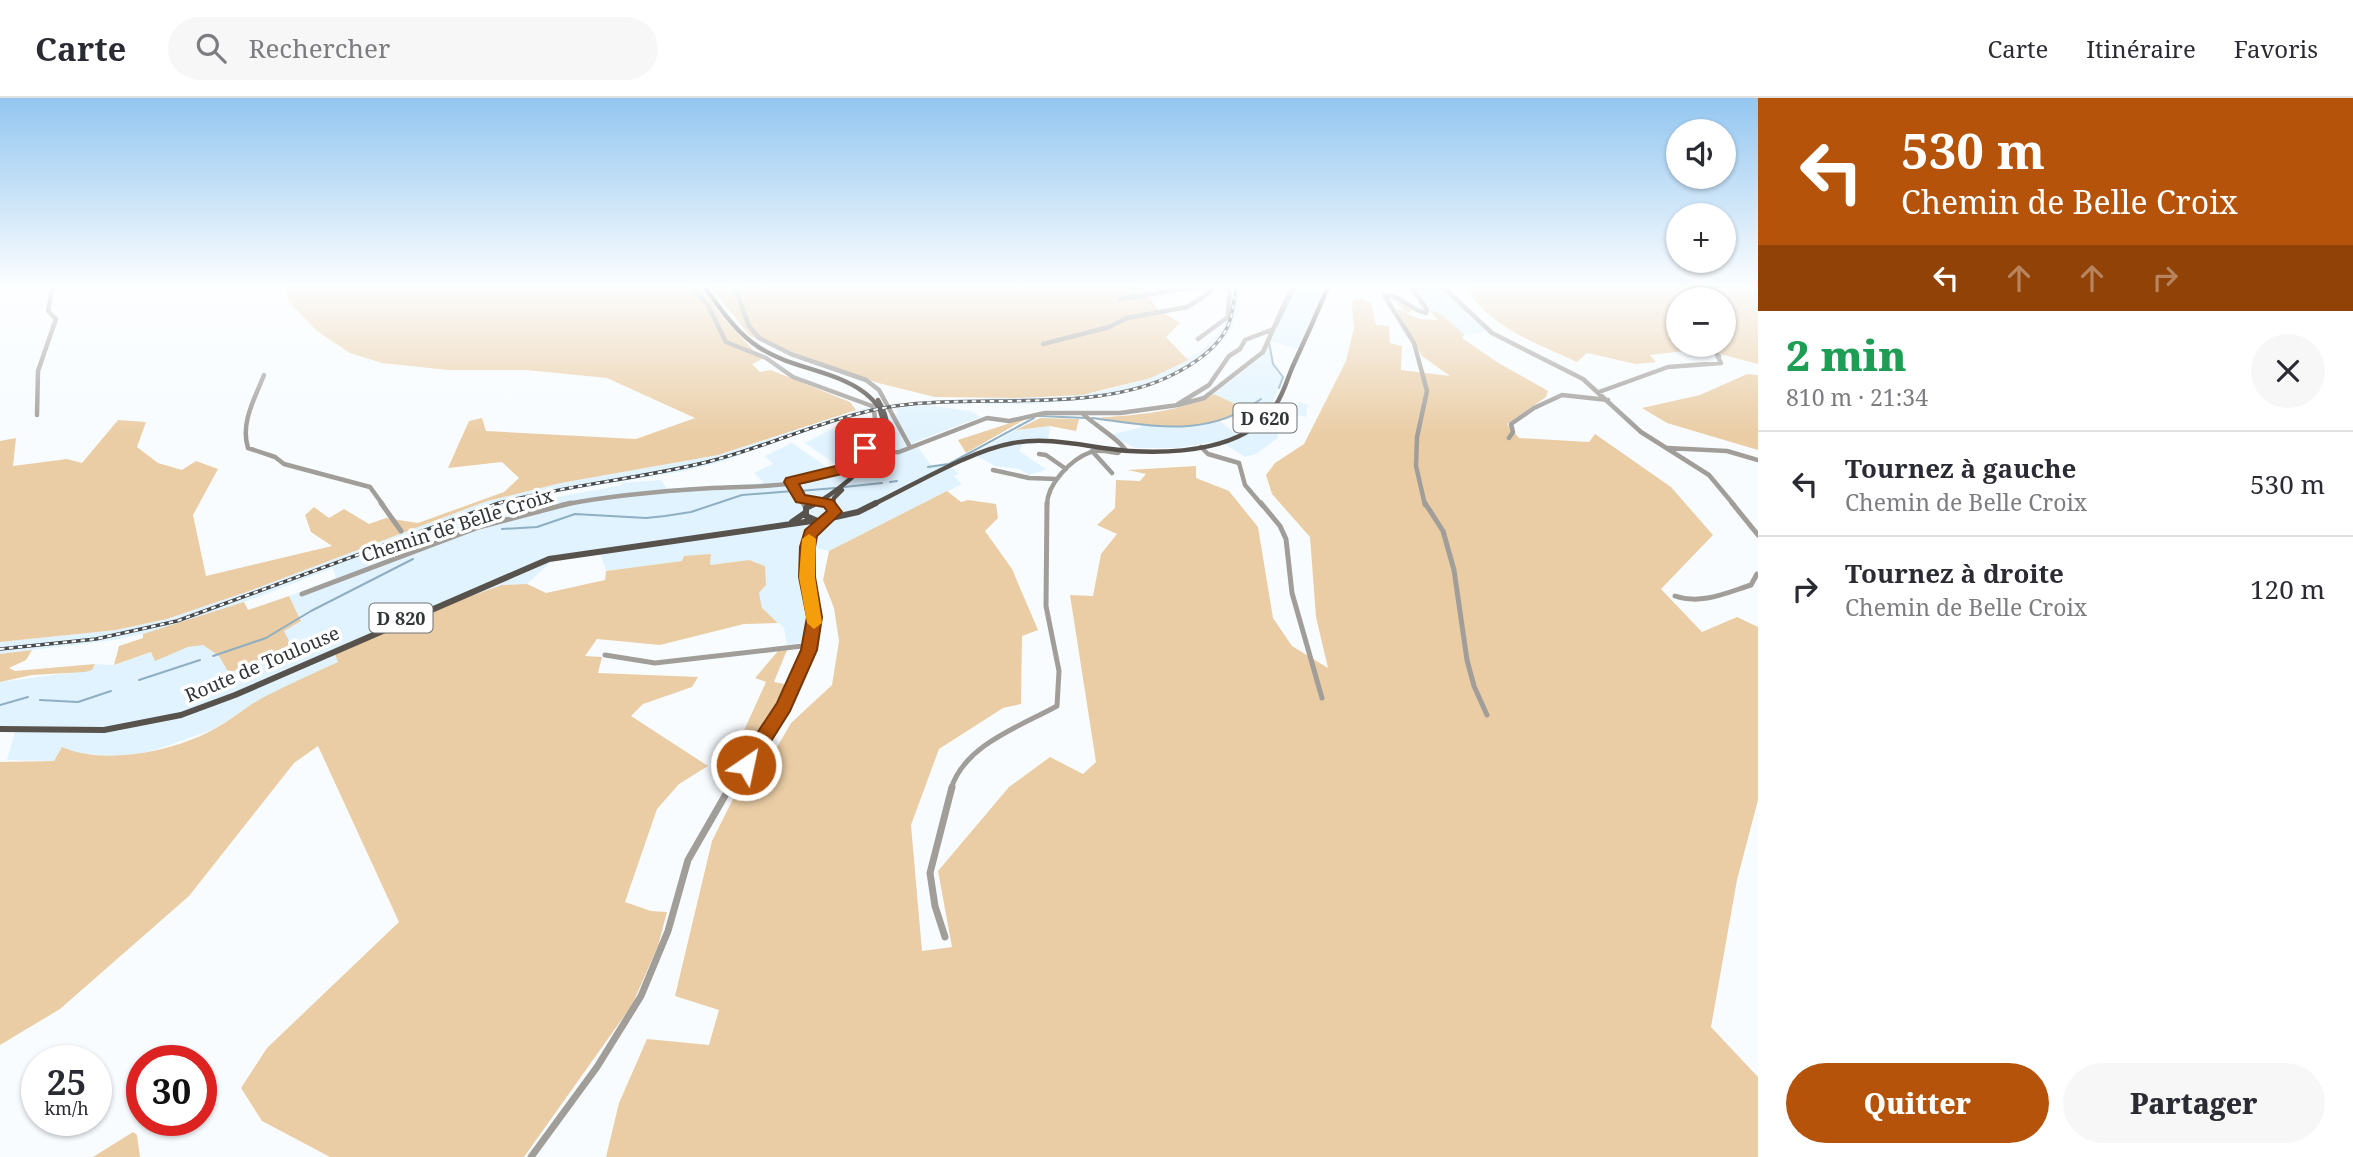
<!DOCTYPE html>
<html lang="fr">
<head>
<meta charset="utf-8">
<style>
  :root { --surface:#fff; --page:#f7f7f7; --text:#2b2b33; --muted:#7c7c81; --line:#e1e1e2; --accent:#b45309 }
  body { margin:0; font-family:"Noto Serif",serif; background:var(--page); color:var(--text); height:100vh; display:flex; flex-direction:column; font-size:26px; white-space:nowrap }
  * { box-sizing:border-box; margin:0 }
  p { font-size:23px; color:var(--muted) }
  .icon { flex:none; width:38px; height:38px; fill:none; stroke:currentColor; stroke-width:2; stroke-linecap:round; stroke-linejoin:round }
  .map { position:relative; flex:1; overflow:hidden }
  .panel { display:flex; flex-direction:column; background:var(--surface); width:595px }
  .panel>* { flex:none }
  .top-card { background:#b45309; color:#fff; overflow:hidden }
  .controls { position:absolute; left:1666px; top:21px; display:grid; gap:14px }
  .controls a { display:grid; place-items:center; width:70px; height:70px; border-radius:50%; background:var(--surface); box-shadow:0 2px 5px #0004; font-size:35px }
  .speed { position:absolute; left:21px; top:947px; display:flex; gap:14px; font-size:35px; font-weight:700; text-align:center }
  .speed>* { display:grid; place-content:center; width:91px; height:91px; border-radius:50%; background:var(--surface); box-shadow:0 2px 5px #0004; line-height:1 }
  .speed small { font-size:18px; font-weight:400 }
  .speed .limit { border:10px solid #d22; background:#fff; color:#111 }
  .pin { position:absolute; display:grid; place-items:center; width:60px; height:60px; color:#fff; margin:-30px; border-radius:14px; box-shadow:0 4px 10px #0006 }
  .me { position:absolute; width:77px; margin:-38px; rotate:34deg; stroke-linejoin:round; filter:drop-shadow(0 0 5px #0008) }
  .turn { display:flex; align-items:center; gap:24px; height:147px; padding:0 28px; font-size:32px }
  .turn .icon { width:91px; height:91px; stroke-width:2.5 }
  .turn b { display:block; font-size:49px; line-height:60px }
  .lanes { display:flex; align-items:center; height:66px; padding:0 28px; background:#0003; justify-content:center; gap:35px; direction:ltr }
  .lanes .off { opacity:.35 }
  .round { display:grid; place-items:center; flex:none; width:74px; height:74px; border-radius:37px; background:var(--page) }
  .overview { display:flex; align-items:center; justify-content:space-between; height:119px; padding:0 28px }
  h1 { font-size:42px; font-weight:800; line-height:52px; color:#1e9e55 }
  .cta { display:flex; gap:14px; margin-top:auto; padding:14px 28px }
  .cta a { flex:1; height:80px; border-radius:42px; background:var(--accent); color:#fff; font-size:28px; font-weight:800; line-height:80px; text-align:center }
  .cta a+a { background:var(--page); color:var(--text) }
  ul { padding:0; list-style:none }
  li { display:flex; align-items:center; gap:21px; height:105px; padding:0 28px; border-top:2px solid var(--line) }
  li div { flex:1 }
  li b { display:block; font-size:26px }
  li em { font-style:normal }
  header { display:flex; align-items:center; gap:42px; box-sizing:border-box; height:98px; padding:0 35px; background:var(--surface); border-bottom:2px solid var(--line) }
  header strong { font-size:33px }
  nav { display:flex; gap:38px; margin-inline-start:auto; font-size:24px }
  .search { width:490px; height:63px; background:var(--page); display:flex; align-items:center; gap:18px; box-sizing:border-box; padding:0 24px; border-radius:38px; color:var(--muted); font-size:26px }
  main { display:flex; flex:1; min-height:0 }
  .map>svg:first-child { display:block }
  .built { fill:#e1f3fe }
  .green { fill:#eacda5; fill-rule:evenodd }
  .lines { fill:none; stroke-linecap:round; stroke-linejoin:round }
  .stream { stroke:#8eaec2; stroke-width:2 }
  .minor-far2 { stroke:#a19e9a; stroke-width:4.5 }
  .minor-far1 { stroke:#a19e9a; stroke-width:5 }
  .minor { stroke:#a19e9a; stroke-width:7 }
  .major-far1 { stroke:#57524c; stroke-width:4.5 }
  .major { stroke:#57524c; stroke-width:6 }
  .rail-casing { stroke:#464a4c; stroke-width:3.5 }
  .rail { stroke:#fff; stroke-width:2; stroke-dasharray:4.5; stroke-linecap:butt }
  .route { fill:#b45309; stroke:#753606; stroke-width:2 }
  .slow { fill:#f59e0b }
  .labels { text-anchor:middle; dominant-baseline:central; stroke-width:7; stroke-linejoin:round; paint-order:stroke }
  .shield { fill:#fff; stroke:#707274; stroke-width:2 }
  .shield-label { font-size:18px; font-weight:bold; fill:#323638 }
  .street-label { font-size:19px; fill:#323638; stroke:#fff }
</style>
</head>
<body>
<header>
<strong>Carte</strong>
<div class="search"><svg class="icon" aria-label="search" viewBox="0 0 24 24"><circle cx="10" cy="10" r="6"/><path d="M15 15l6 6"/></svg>Rechercher</div>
<nav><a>Carte</a><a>Itinéraire</a><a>Favoris</a></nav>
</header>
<main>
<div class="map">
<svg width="1758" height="1059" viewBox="0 0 1758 1059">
  <rect width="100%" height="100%" fill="#f8fcff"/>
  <path class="built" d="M1232 187H1240V210L1232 230 1225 241 1202 261 1170 280 1094 301 1033 306H985L984 300 1062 299 1103 293 1151 280 1201 253 1219 234 1230 218Z
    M1297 187H1325L1298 251 1269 243Z
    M1412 187H1439L1486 233 1464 237 1443 217 1429 211Z
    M1269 247 1273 266 1283 279 1273 304 1294 311 1299 304 1308 307 1306 319 1299 317 1294 324 1287 321 1277 332 1278 340 1256 356 1245 359 1220 343 1177 350H1135L1110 337 1142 329V327L1180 328 1219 322 1236 336 1245 332 1266 314 1251 308 1246 311 1214 296 1259 261Z
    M927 307 970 313 981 319 914 344 931 367 947 365 959 376 954 378 962 386 829 453 809 448 812 528 808 543 787 547 784 530 762 510 749 462 710 467V456L683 463 606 473 600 455 552 463 527 486 502 487 335 556 339 564 264 599 214 631 161 650 127 659 74 655 62 649 54 663 7 662 15 634H0V584L92 572 95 566 114 567 152 554 155 562 188 549 203 547 219 558 284 533 301 522 289 498 336 480 333 470 229 510 153 534 114 542 0 556V544L116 532 167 521 252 492 487 403 561 385 718 357 869 309 873 314 829 325 724 363 685 373 550 395 492 411 622 387 621 385 661 382 667 391 764 385 754 375 773 366 765 358 792 345 831 372 838 368 805 345 845 324 898 316 896 310Z
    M1050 328 1048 344 1023 346 1019 353 1046 371 1042 373 1029 377 1019 371 995 368 973 356 1016 332Z"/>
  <path class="green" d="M286 187H699L724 221 762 261 752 266 760 274 771 272 850 304 856 312 718 357 561 385 487 403 252 492 167 521 116 532 0 544V343L16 340 13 368 67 361 82 365 118 322 146 324 137 349 158 365 182 372 196 363 218 371 193 417 206 478 332 448 311 434 305 417 314 409 329 420 344 411 369 426 386 420 418 425 504 394 519 380 502 364 448 370 469 323 482 320 486 333 636 341 695 320 607 280 526 272H448L382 265 350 255 317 233 288 203Z
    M709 187H1138L1150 198 1155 209 1180 225 1166 239 1188 262 1151 280 1082 297 1015 300 935 299 878 285 750 238Z
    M1464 187H1758V266L1701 251 1650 257 1656 264 1636 266 1587 255 1577 264C1535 245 1489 229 1464 187ZM1678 201H1724V247H1678Z
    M1355 200 1371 204 1376 227 1389 228 1390 245 1402 248 1401 272 1450 278 1422 258 1396 210 1405 214 1397 205H1404L1412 213 1406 215 1420 221 1437 222 1429 211 1443 217 1464 237 1462 240 1497 264 1548 293 1546 299 1507 326 1519 340 1589 344 1595 336 1671 389 1713 437 1661 491 1702 534 1737 519 1758 529V702L1737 782 1711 929 1758 979V1059H606L619 1005 647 941 709 947 719 912 675 898 712 743 741 685 755 687 791 625 832 587 839 543 834 510 823 482 829 453 947 393 961 404 968 402 996 406 998 420 985 433 1012 471 1038 532 1022 538 1021 606 1003 610 939 651 911 727 922 853 952 849 938 773 1009 689 1050 659 1083 676 1096 664 1070 497 1093 498 1101 456 1117 436 1097 427 1115 410 1116 382 1140 383 1146 376 1128 372 1196 368V380L1229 393 1258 429 1273 520 1292 548 1328 570 1316 519 1310 439 1272 396 1266 377 1275 365 1304 346 1346 263 1354 230 1352 207Z
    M1747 276 1758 277V352L1667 325 1642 310 1700 297Z
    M1214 296 1246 311C1210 338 1136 327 1094 320 1133 317 1179 315 1214 296Z
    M1029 319 966 355 958 342Z
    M1040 320 1079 321 1076 333 1050 328 1016 332Z
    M711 456 710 467 749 462 765 468 766 487 759 495 762 510 778 525 744 526 660 547 597 541 585 558 602 559 598 575 698 579 692 589 643 606 631 618 708 668 679 686 657 711 625 804 651 813 667 814 658 848 632 907 524 1059H330L262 1023 241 990 267 950 399 824 318 648 294 665 189 798 60 911 0 947V664L54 663 62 649C105 668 176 653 216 630 233 621 248 607 266 598 289 586 314 575 338 564L335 556 446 507 502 487 527 486 546 495 605 482 606 473 682 463 684 458Z
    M289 498 301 523 284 533 291 547 229 575 219 558 203 547 188 549 155 563 151 554 114 567 119 548 143 540V536L244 504 248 512Z
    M32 552 26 562 9 570 15 573 95 566 92 572 85 574 32 577 0 584V556Z
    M787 552 774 584 789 587 776 615 745 663 736 659 746 641 741 639 766 584 755 580 778 553Z
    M133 1034 137 1037 140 1059H93Z"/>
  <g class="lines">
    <path class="stream" d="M1277 227 1297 187
      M1269 244 1273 266 1283 279 1279 290
      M1039 318 1086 320
      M1092 320C1155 328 1206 341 1261 301
      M928 369 949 366 1034 320
      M890 384 897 383
      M844 389 882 385
      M799 393 835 390
      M502 431 537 429 575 416 646 420 665 418 691 414 742 397 793 393
      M213 558 266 540 311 513 413 461
      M139 582 200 562
      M40 602 78 604 111 593
      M0 607 28 599"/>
    <path class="minor-far2" d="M734 187 749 228 759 240 791 256 866 282 879 292 910 349
      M1158 187 1154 189 1162 195
      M1443 189 1492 235 1583 281 1641 334 1709 377 1734 407
      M1120 201 1208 187
      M1198 241 1228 219 1230 187
      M1043 246 1109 229 1127 220 1187 209 1205 198 1216 187
      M264 277C255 300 240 325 248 350L275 359 284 366 370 389 383 407
      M1599 294 1668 269 1721 265 1717 257 1719 258
      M1178 306 1209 287 1229 258 1240 251 1245 242 1271 232
      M1083 316C1092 325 1123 344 1126 353
      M37 317 38 273 56 221 48 213 53 187
      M1509 340 1513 334 1511 326 1534 310 1562 297 1608 302
      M1201 349 1208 356 1239 365 1245 387 1262 407
      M1667 350 1727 353 1758 362
      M1092 353 1112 375
      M885 355 899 354 987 320 1009 323 1045 315H1120L1178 307 1204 300 1263 254 1293 187
      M1039 356 1046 357 1066 371
      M993 372 1029 380 1057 381
      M791 384 804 407
      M562 407C612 397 661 393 712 390 754 388 805 390 844 371 865 360 882 331 872 308L793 279 766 260 726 244 707 206 690 187
      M1047 407C1047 386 1071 361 1091 354 1098 351 1110 354 1118 355L1121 352
      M1425 407 1416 368 1417 339 1427 293 1414 245 1384 197C1401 197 1410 212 1426 215L1427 212 1412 190 1444 189"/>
    <path class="minor-far1" d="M381 405 401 433
      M803 405 806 410
      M1261 405 1280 428 1286 441 1292 495 1322 600
      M1425 405 1443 433 1454 472 1467 562 1474 588 1487 617
      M1732 405 1758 437
      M407 442 414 453
      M302 496 479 429 571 405
      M1675 498C1701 507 1726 495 1751 487L1757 476
      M605 557 655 565 811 547
      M729 691C757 648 803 591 812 539 818 507 794 467 810 437 813 431 821 427 826 423
      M951 691C964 647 1021 628 1057 608L1059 573 1046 508 1047 405"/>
    <path class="minor" d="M945 839 935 808 930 775 952 689
      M531 1059 597 969 641 898 668 833 688 762 730 689"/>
    <path class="major-far1" d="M703 187C720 210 736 235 760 250 785 266 814 270 840 281 923 316 869 372 819 404
      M877 362C890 341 891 323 878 302
      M812 407 819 404 828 407
      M832 407 834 400 842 392
      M872 407C914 387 969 353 1013 345 1052 338 1090 350 1129 353 1176 356 1247 352 1275 308 1283 297 1287 282 1292 270 1305 242 1317 215 1329 187"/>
    <path class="major" d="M816 405 806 410V418L820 424 834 417 833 409 823 405
      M832 408 833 405
      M831 420 858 414 876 405
      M792 424 805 415
      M0 631 104 632 181 617 235 597 549 461 812 423"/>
    <defs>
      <path id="rail" d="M0 551 96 541 177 523 499 405C568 387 638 381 707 364 771 348 829 318 895 308 978 296 1092 315 1168 279 1191 268 1217 252 1228 228 1233 217 1234 200 1237 187"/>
    </defs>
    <use href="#rail" class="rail-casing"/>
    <use href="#rail" class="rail"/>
  </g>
  <linearGradient id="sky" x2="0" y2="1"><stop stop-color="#93c6f0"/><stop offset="0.56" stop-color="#fcfeff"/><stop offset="1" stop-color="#fcfeff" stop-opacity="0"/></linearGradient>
  <rect width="1758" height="336" fill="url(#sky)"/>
  <path class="route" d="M865 346 872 350 850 374 799 386 805 397 833 402 842 414 817 438 815 449V479L822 519 817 552 790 613 753 672 746 674 740 672 737 667 740 661 777 605 801 552 807 519 799 479 800 449 805 432 827 413 824 409 796 404 784 384 786 380 840 367Z"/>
  <path class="slow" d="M809 436 816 441 815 479 822 525 814 531 807 525 799 479 802 441Z"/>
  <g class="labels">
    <g class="shield">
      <rect x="1233.5" y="305.5" width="63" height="29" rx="5"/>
      <rect x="369.5" y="505.5" width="63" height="29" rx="5"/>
    </g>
    <g class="shield-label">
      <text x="1265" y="320">D 620</text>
      <text x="401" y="520">D 820</text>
    </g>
    <g class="street-label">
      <text transform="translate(457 427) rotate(-18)">Chemin de Belle Croix</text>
      <text transform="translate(262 566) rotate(-23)">Route de Toulouse</text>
    </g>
  </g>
</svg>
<div class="controls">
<a><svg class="icon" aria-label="sound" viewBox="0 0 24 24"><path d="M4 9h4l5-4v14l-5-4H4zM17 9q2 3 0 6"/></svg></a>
<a>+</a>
<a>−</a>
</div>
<div class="speed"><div>25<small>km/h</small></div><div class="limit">30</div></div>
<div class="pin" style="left:865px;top:350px;background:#d93025"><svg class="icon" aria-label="arrive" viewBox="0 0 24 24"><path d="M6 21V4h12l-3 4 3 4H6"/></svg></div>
<svg class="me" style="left:746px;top:667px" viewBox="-20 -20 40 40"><circle r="17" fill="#b45309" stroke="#fff" stroke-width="3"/><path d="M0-11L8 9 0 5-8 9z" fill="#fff"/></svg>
</div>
<section class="panel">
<div class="top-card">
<div class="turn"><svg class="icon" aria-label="left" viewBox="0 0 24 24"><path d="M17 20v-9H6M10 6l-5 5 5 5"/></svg><div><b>530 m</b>Chemin de Belle Croix</div></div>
<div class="lanes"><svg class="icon" aria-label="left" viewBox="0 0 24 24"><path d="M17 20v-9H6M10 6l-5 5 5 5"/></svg><svg class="icon off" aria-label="ahead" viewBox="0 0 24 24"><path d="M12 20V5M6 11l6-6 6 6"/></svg><svg class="icon off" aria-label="ahead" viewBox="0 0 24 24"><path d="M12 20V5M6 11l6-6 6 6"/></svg><svg class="icon off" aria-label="right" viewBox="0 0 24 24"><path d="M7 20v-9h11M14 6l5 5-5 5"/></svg></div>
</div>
<div class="overview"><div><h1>2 min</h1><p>810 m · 21:34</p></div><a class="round"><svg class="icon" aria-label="close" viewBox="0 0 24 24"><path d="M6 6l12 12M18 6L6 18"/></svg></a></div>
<ul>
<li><svg class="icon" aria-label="left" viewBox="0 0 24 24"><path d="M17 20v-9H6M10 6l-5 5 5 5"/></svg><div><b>Tournez à gauche</b><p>Chemin de Belle Croix</p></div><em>530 m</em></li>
<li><svg class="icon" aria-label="right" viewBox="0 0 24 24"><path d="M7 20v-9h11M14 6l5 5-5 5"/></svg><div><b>Tournez à droite</b><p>Chemin de Belle Croix</p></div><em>120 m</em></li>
</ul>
<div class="cta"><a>Quitter</a><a>Partager</a></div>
</section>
</main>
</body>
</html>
